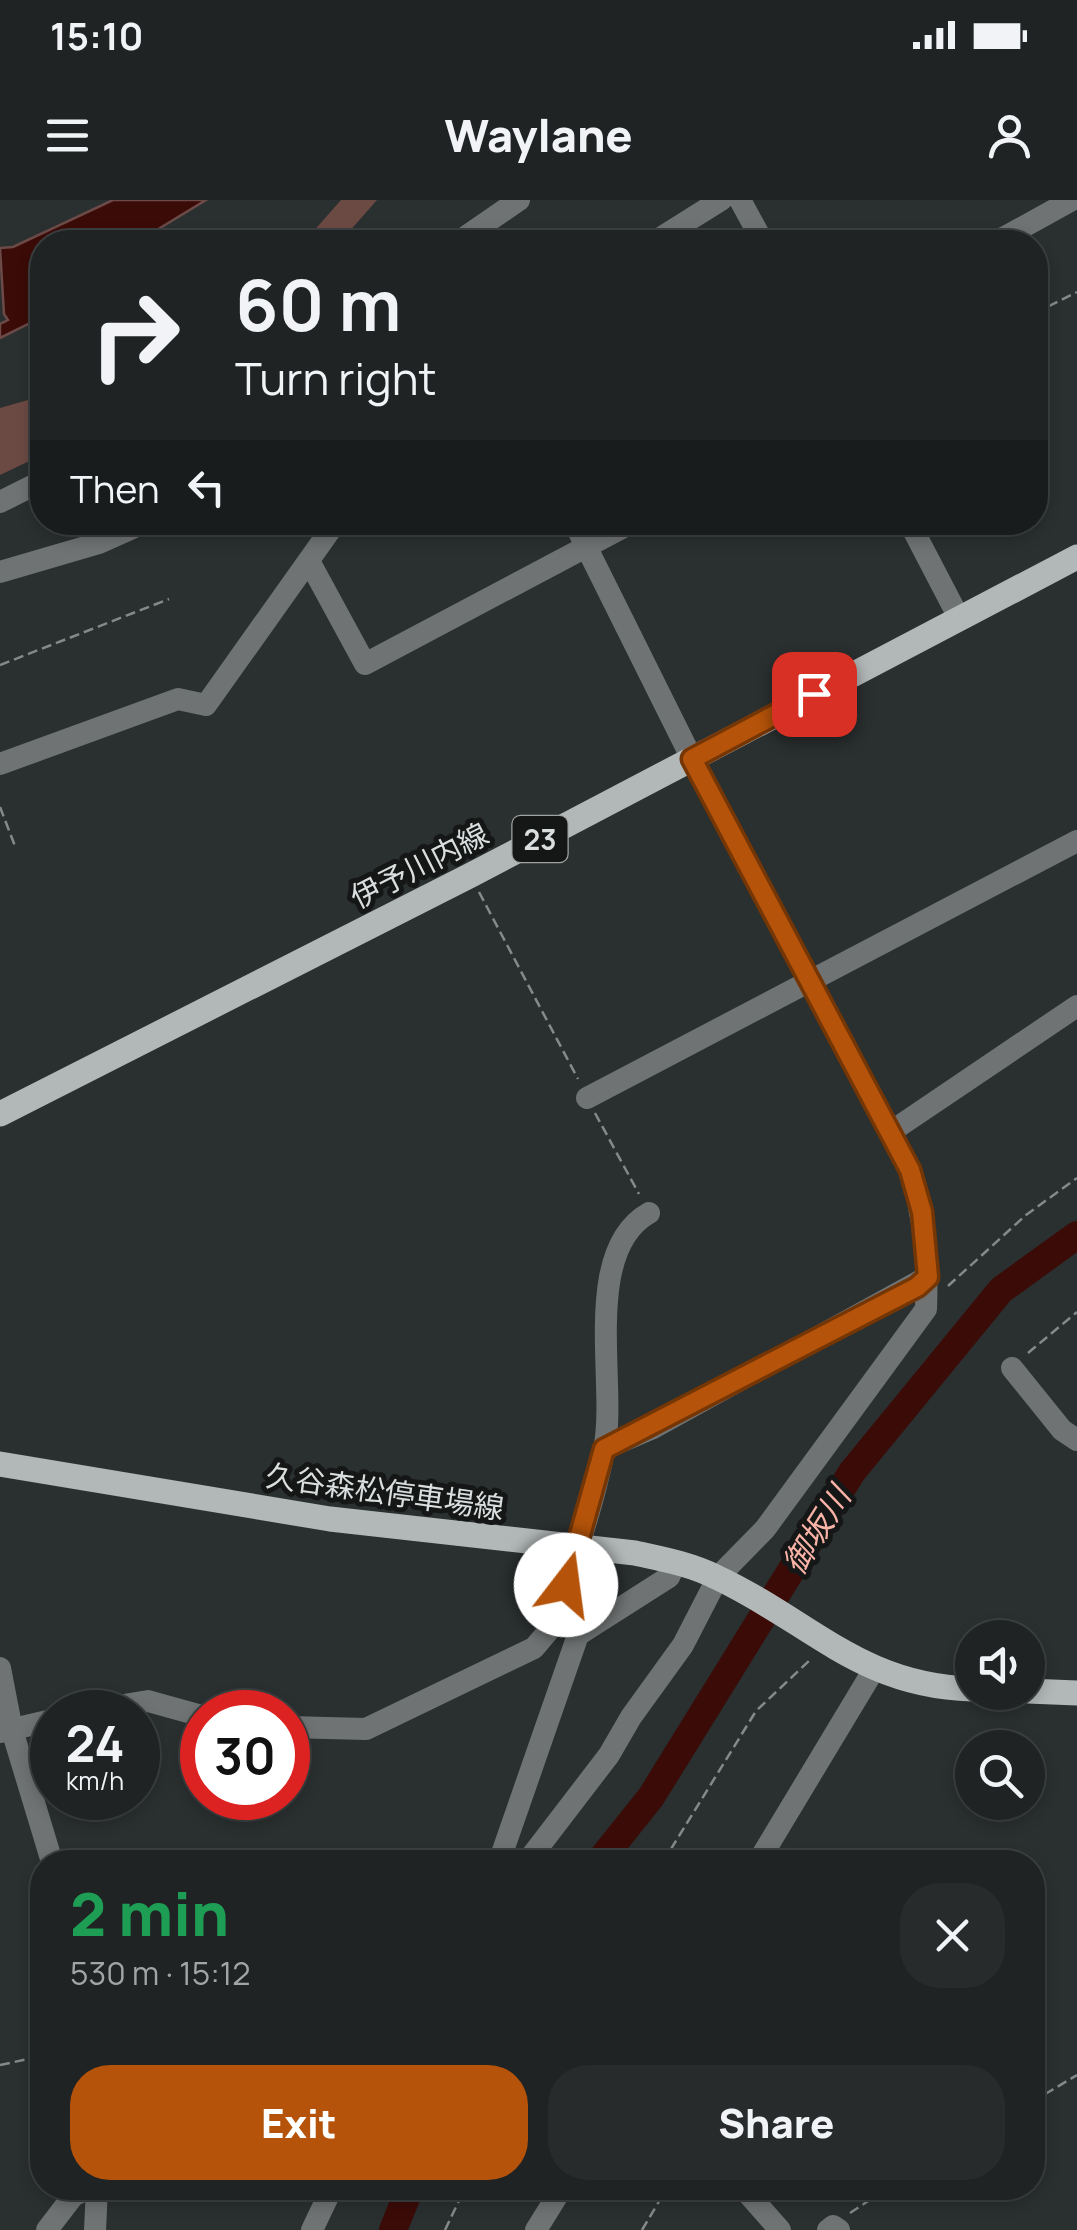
<!DOCTYPE html>
<html lang="en">
<head>
<meta charset="utf-8">
<style>
  :root { --surface:#202323; --page:#282b2b; --text:#f1f3f6; --muted:#a2a4a6; --line:#3d4041; --accent:#b45309 }
  body { margin:0; font-family:Manrope,"Noto Sans JP",sans-serif; background:var(--page); color:var(--text); height:100vh; display:flex; flex-direction:column; font-size:38px; white-space:nowrap }
  * { box-sizing:border-box; margin:0 }
  p { font-size:32px; color:var(--muted) }
  .icon { flex:none; width:55px; height:55px; fill:none; stroke:currentColor; stroke-width:2; stroke-linecap:round; stroke-linejoin:round }
  .map { position:relative; flex:1; overflow:hidden }
  .side { position:absolute; left:30px; top:1650px; width:1015px; height:350px; display:flex; flex-direction:column; background:var(--surface); border-radius:40px; box-shadow:0 5px 15px #0003,0 0 0 2px var(--line) }
  .side>* { flex:none }
  .guide { position:absolute; left:30px; top:30px; width:1018px; height:305px; border-radius:40px; box-shadow:0 5px 15px #0003,0 0 0 2px var(--line); background:#202323; color:var(--text); overflow:hidden }
  .buttons { position:absolute; left:955px; top:1420px; display:grid; gap:20px }
  .buttons a { display:grid; place-items:center; width:90px; height:90px; border-radius:50%; background:var(--surface); box-shadow:0 5px 15px #0003,0 0 0 2px var(--line); font-size:50px }
  .speed { position:absolute; left:30px; top:1490px; display:flex; gap:20px; font-size:50px; font-weight:700; text-align:center }
  .speed>* { display:grid; place-content:center; width:130px; height:130px; border-radius:50%; background:var(--surface); box-shadow:0 5px 15px #0003,0 0 0 2px var(--line); line-height:1 }
  .speed small { font-size:25px; font-weight:400 }
  .speed .limit { border:15px solid #d22; background:#fff; color:#111 }
  .pin { position:absolute; display:grid; place-items:center; width:85px; height:85px; color:#fff; margin:-42px; border-radius:20px; box-shadow:0 5px 15px #0006 }
  .me { position:absolute; width:110px; margin:-55px; rotate:15deg; stroke-linejoin:round; filter:drop-shadow(0 0 8px #0008) }
  .turn { display:flex; align-items:center; gap:35px; height:210px; padding:0 40px; font-size:45px }
  .turn .icon { width:130px; height:130px; stroke-width:2.5 }
  .turn b { display:block; font-size:70px; line-height:85px }
  .then { display:flex; align-items:center; height:95px; padding:0 40px; background:#0003; gap:20px; font-size:38px }
  .round { display:grid; place-items:center; flex:none; width:105px; height:105px; border-radius:40px; background:var(--page) }
  .head { display:flex; align-items:center; justify-content:space-between; height:170px; padding:0 40px }
  h1 { font-size:60px; font-weight:800; line-height:75px; color:#1e9e55 }
  .cta { display:flex; gap:20px; margin-top:auto; padding:20px 40px }
  .cta a { flex:1; height:115px; border-radius:40px; background:var(--accent); color:#fff; font-size:40px; font-weight:800; line-height:115px; text-align:center }
  .cta a+a { background:var(--page); color:var(--text) }
  .status { display:flex; justify-content:space-between; align-items:center; height:70px; padding:0 50px; background:var(--surface); direction:ltr }
  .status svg { height:28px; fill:currentColor }
  header { display:flex; justify-content:space-between; align-items:center; height:130px; padding:0 40px; background:var(--surface); font-size:45px; font-weight:800 }
  .map>svg:first-child { display:block }
  .green { fill:#6c4a44 }
  .water { fill:#3b0b07; stroke:#6b4a48; stroke-width:2.5 }
  .lines { fill:none; stroke-linecap:round; stroke-linejoin:round }
  .river { stroke:#3b0b07; stroke-width:28 }
  .path { stroke:#858989; stroke-width:2.5; stroke-dasharray:10 5; stroke-linecap:butt }
  .minor { stroke:#707373; stroke-width:22 }
  .major { stroke:#b2b7b8; stroke-width:25 }
  .route-casing { stroke:#753606; stroke-width:25 }
  .route { stroke:#b45309; stroke-width:18 }
  .labels { text-anchor:middle; dominant-baseline:central; stroke-width:10; stroke-linejoin:round; paint-order:stroke }
  .shield { fill:#151717; stroke:#a0a2a2; stroke-width:2.5 }
  .shield-label { font-size:28px; font-weight:bold; fill:#dbdede }
  .street-label { font-size:30px; fill:#dbdede; stroke:#151717 }
  .water-label { font-size:32px; font-style:italic; fill:#f9b3a7; stroke:#151717 }
</style>
</head>
<body>
<div class="status"><b>15:10</b><svg viewBox="0 0 49 12"><path d="M0 12V9h3v3zM5 12V6h3v6zM10 12V3h3v9zM15 12V0h3v12zM26 1h20v11H26zM47 4h2v5h-2z"/></svg></div>
<header><svg class="icon" aria-label="menu" viewBox="0 0 24 24"><path d="M4 6h16M4 12h16M4 18h16"/></svg>Waylane<svg class="icon" aria-label="person" viewBox="0 0 24 24"><circle cx="12" cy="8" r="4"/><path d="M4 21q1-7 8-7t8 7"/></svg></header>
<div class="map">
<svg width="1077" height="2030" viewBox="0 0 1077 2030">
  <rect width="100%" height="100%" fill="#2a2f2f"/>
  <path class="green" d="M341 0H377L340 42H304Z
    M42 196V255L0 275V208Z"/>
  <path class="water" d="M113 0H206L137 42H42L40 118 0 138V124L8 120 4 114 0 48 13 47Z"/>
  <g class="lines">
    <path class="river" d="M599 1662 651 1597 852 1272 1001 1090 1077 1035
      M393 2030 410 1988"/>
    <path class="path" d="M1035 113 1077 92
      M0 465 169 399
      M0 607 15 646
      M479 692 578 879
      M595 913 639 994
      M948 1086 1026 1015 1077 978
      M1028 1153 1077 1112
      M663 1662 756 1511 811 1459
      M0 1865 42 1856
      M1032 1902 1077 1875
      M850 2013 888 1988
      M445 2030 465 1988
      M642 2030 667 1988"/>
    <path class="minor" d="M740 0 763 42
      M458 42 519 0
      M654 42 721 0
      M996 42 1072 0
      M0 302 42 281
      M909 322 959 418
      M309 361 365 464 633 322
      M0 372 99 343 146 322
      M0 564 178 499 206 505 336 322
      M587 898 1077 641
      M892 931 1077 806
      M1012 1168 1062 1230 1077 1240
      M604 1249 651 1229 927 1077
      M0 1468 12 1530 52 1662
      M82 1512 148 1501 202 1516
      M288 1527 366 1529 534 1448 556 1422C571 1364 595 1304 605 1244 616 1181 582 1051 649 1013
      M0 1532 52 1520
      M499 1662 578 1435 669 1377 676 1362
      M527 1662 609 1555 631 1517 683 1445 718 1377 765 1329 926 1109C928 1060 924 1018 910 970L692 559 574 322
      M758 1662 873 1471
      M743 1988 780 2030
      M47 2030 73 1996 89 1988
      M95 2030 97 1988
      M312 2030 332 1988
      M536 2030 562 1988
      M828 2030 833 2026 839 2030"/>
    <path class="major" d="M0 914 471 675 1077 357
      M0 1264 330 1319 635 1353C662 1359 690 1364 716 1377 810 1421 860 1486 972 1489
      M1028 1491 1077 1493"/>
  </g>
  <g class="lines">
    <defs>
      <path id="route" d="M566 1385 604 1249 917 1087 928 1077 922 1012 910 970 692 559 814 494"/>
    </defs>
    <use href="#route" class="route-casing"/>
    <use href="#route" class="route"/>
  </g>
  <g class="labels">
    <rect class="shield" x="512.5" y="616" width="55" height="46" rx="8"/>
    <g class="shield-label">
      <text x="540" y="639">23</text>
    </g>
    <g class="street-label">
      <text transform="translate(419 665) rotate(-27)">伊予川内線</text>
      <text transform="translate(385 1291) rotate(8)">久谷森松停車場線</text>
    </g>
    <g class="water-label">
      <text transform="translate(816 1330) rotate(-58)">御坂川</text>
    </g>
  </g>
</svg>
<div class="buttons">
<a><svg class="icon" aria-label="sound" viewBox="0 0 24 24"><path d="M4 9h4l5-4v14l-5-4H4zM17 9q2 3 0 6"/></svg></a>
<a><svg class="icon" aria-label="search" viewBox="0 0 24 24"><circle cx="10" cy="10" r="6"/><path d="M15 15l6 6"/></svg></a>
</div>
<div class="speed"><div>24<small>km/h</small></div><div class="limit">30</div></div>
<div class="pin" style="left:814px;top:494px;background:#d93025"><svg class="icon" aria-label="arrive" viewBox="0 0 24 24"><path d="M6 21V4h12l-3 4 3 4H6"/></svg></div>
<svg class="me" style="left:566px;top:1385px" viewBox="-20 -20 40 40"><circle r="19" fill="#fff"/><path d="M0-13L10 11 0 6-10 11z" fill="#b45309"/></svg>
<div class="guide">
<div class="turn"><svg class="icon" aria-label="right" viewBox="0 0 24 24"><path d="M7 20v-9h11M14 6l5 5-5 5"/></svg><div><b>60 m</b>Turn right</div></div>
<div class="then">Then<svg class="icon" aria-label="left" viewBox="0 0 24 24"><path d="M17 20v-9H6M10 6l-5 5 5 5"/></svg></div>
</div>
<section class="side">
<div class="head"><div><h1>2 min</h1><p>530 m · 15:12</p></div><a class="round"><svg class="icon" aria-label="close" viewBox="0 0 24 24"><path d="M6 6l12 12M18 6L6 18"/></svg></a></div>
<div class="cta"><a>Exit</a><a>Share</a></div>
</section>
</div>
</body>
</html>
